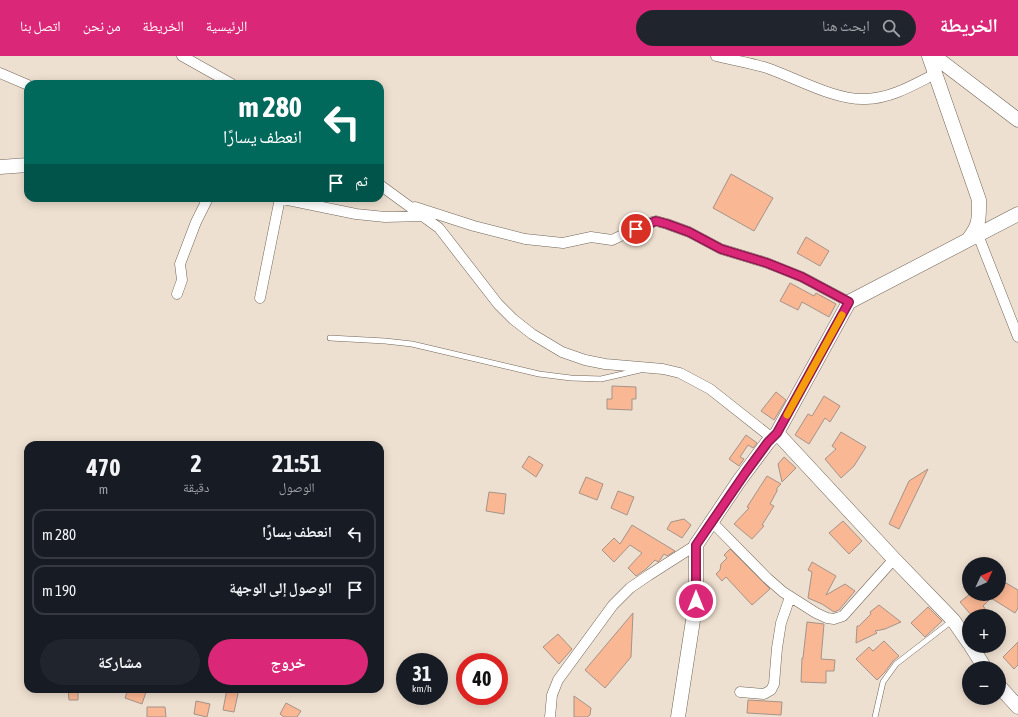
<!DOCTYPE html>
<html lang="ar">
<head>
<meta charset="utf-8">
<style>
  :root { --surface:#171b24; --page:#20242c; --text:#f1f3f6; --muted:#9ea1a6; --line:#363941; --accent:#db2777 }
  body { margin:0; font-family:"Asap Condensed","Noto Naskh Arabic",sans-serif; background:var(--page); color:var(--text); direction:rtl; height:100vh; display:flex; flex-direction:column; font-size:15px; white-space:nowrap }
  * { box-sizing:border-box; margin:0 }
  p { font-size:13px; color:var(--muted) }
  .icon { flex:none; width:22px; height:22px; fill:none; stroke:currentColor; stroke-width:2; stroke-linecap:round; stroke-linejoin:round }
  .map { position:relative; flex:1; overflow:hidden; direction:ltr }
  .panel { position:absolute; left:24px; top:385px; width:360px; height:252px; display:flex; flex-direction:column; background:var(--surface); border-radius:12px; box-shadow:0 2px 10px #0003; direction:rtl }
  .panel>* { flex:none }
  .guide { position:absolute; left:24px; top:24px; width:360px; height:122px; border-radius:12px; box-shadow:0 2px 10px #0003; direction:rtl; background:#00695c; color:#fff; overflow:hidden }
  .needle { width:26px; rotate:46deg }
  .fabs { position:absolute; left:962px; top:501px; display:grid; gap:8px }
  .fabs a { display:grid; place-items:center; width:44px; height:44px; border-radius:50%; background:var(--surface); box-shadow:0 2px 10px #0003; font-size:20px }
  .speed { position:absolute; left:396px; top:597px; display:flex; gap:8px; font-size:20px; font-weight:700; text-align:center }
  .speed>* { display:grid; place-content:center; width:52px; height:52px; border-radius:50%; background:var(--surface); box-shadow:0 2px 10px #0003; line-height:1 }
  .speed small { font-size:10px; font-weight:400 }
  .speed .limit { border:6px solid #d22; background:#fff; color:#111 }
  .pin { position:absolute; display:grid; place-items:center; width:34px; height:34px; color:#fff; margin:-17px; border:2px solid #fff; border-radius:50%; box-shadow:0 1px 4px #0007 }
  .me { position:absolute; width:44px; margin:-22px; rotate:0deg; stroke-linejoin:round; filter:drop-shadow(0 0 3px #0008) }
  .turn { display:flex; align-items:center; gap:14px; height:84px; padding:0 16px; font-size:18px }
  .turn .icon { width:52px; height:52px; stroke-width:2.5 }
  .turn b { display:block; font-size:28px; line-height:34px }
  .then { display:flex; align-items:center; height:38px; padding:0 16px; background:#0003; gap:8px; font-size:15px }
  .eta { display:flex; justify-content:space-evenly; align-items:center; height:68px; text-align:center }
  .eta b { font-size:24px; font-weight:700; line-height:28px }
  .cta { display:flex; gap:8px; margin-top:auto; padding:8px 16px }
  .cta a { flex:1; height:46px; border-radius:24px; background:var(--accent); color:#fff; font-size:16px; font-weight:700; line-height:46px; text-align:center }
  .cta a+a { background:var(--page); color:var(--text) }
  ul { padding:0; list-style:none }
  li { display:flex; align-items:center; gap:12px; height:50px; margin:0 8px 6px; padding:0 8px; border:2px solid var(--line); border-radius:12px }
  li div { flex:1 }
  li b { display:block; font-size:15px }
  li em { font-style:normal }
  header { display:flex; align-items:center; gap:24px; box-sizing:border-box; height:56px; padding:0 20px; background:var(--accent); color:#fff }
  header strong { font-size:19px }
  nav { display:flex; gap:22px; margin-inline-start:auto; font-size:14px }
  .search { width:280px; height:36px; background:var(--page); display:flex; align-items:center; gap:10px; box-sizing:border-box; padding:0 14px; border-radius:22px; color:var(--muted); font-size:15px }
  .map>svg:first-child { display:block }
  .building { fill:#fab793; stroke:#a59389 }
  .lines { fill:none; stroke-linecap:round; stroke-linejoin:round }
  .lane-casing { stroke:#736659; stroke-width:6 }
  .street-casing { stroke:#736659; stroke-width:11 }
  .secondary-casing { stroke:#736659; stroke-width:15 }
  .lane { stroke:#fff; stroke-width:5 }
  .street { stroke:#fff; stroke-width:10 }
  .secondary { stroke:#fff; stroke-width:14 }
  .route-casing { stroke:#8e194d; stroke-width:10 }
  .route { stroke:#db2777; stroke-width:7 }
  .slow { stroke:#f59e0b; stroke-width:7 }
</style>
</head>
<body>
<header>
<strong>الخريطة</strong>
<div class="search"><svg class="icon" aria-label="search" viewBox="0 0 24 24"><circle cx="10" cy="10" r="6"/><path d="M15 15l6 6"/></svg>ابحث هنا</div>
<nav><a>الرئيسية</a><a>الخريطة</a><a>من نحن</a><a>اتصل بنا</a></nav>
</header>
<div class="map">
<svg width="1018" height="661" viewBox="0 0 1018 661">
  <rect width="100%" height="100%" fill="#eee0d0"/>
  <path class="building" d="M731 118 773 142 754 175 713 152Z
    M806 181 829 195 820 210 797 197Z
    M790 227 814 240 816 237 836 248 829 261 802 246 798 254 780 245Z
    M612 330 636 331V343H632V354L607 353V343H612Z
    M776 336 786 344 774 364 761 355Z
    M824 340 840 350 830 366 825 362 809 388 795 379 808 358 812 360Z
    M841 376 866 391 854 410 841 422 825 403 836 393 832 390Z
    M746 379 757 387 753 392 748 389 740 401 744 403 739 410 729 403Z
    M529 400 543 409 536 421 522 411Z
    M784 401 796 412 782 426 778 408Z
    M928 413 899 473 889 468 909 425Z
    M767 420 781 428 777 432V435L770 448 774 450 762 469 764 470 752 483 734 468 749 452 747 451Z
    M586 421 603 428 597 444 579 437Z
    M618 435 634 441 627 459 611 452Z
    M489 436 506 438 504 458 486 455Z
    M684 463 691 469 682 482 667 473 671 466Z
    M843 465 862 485 849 498 829 477Z
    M632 469 675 495 667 500 664 498 660 504 658 506 655 504 646 513 636 520 628 512 642 497 630 489 614 506 602 494 614 482 620 488Z
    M730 493 770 533 752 549 726 521 722 525 716 518 720 514 721 508 727 502 724 499Z
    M812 506 836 520 826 539 845 528 855 535 839 554 834 556 822 548 808 542 812 516 808 514Z
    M999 524 1004 529 1006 527 1018 534V552L1015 557 991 542 983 550 988 556 984 560H972L960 546 970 538H999Z
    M879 549 901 566 885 573 875 575 877 577 856 587 857 570H859L871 558 870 556Z
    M928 551 942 565 925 581 911 567Z
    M633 557 631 601 605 632 585 614Z
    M807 566 824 568 821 603 835 604 834 615H826V627L801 626 802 602H803Z
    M558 578 572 593 559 608 543 591Z
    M884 585 899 600 893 605 885 616 877 624 856 603 869 591 873 595Z
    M1018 586V609L1014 613 1003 601Z
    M68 633H78V644H69Z
    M128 633H147L142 648 125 642Z
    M227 633H239L234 656 223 654Z
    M574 640 591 652 590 659 587 661H574Z
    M748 644 782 646 781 659 747 657Z
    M196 645 210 648 207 661 194 658Z
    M286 647 301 655 297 661H284L280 658Z
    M147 651H165L166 661H147Z"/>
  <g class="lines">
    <defs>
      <path id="lane" d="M330 282 385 285 412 288 539 318 571 322 601 323 640 314
        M875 661 883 626 896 608 953 564"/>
      <path id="street" d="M182 0 232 28
        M716 0C733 4 751 7 767 12 796 22 836 45 866 43 892 42 913 29 935 18
        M0 17 28 29
        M380 129 439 172 498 248 513 263 532 278 562 296 585 304 605 308 663 313 680 317 710 333 772 382
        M278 142 356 158 385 161 423 160
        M415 151 474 170 525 183 563 187 591 181 612 184 648 167 656 165 667 168 689 176 721 193 767 207 802 221 849 246
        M978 179 1018 281
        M177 238 182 224 180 208 196 166 208 142
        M260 242 280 142
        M711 465 767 522 783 536 816 557 827 562 834 563 843 560 894 503
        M740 636 764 638 771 634 774 628 777 592 781 567 790 541
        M550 661 552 639 558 624 613 549 630 532 649 519 696 489"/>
      <path id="secondary" d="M929 0 979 144C979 164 980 168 968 184
        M934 0 1018 64
        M0 111 28 109
        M777 377 894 503 953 564 969 587
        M971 590 985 612
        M999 630 1018 651
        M678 661 696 545V489L739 425 768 386 777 377 849 246 1018 158"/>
    </defs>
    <use href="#lane" class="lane-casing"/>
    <use href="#street" class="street-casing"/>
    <use href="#secondary" class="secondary-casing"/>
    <use href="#lane" class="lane"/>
    <use href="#street" class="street"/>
    <use href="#secondary" class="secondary"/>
  </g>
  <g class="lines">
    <defs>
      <path id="route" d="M636 173 656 165 667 168 689 176 721 193 767 207 802 221 849 246 777 377 768 386 746 416 696 489V545"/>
    </defs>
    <use href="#route" class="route-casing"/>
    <use href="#route" class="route"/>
    <path class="slow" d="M787 359 842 259"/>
  </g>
</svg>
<div class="fabs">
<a><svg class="needle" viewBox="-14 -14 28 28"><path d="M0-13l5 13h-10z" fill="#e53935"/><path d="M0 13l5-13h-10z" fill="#9ea1a6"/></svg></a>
<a>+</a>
<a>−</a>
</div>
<div class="speed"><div>31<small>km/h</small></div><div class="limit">40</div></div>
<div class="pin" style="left:636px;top:173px;background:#d93025"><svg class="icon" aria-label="arrive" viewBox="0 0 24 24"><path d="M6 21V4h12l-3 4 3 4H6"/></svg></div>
<svg class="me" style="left:696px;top:545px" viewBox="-20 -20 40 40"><circle r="17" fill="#db2777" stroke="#fff" stroke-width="3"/><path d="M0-11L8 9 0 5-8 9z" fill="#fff"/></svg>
<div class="guide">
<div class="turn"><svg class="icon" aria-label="left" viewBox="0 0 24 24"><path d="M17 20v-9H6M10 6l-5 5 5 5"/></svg><div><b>280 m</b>انعطف يسارًا</div></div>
<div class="then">ثم<svg class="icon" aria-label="arrive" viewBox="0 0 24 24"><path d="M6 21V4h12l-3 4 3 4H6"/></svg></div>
</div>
<section class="panel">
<div class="eta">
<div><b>21:51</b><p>الوصول</p></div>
<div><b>2</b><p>دقيقة</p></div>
<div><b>470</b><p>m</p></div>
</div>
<ul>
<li><svg class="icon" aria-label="left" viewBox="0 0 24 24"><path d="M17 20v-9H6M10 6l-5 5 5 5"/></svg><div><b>انعطف يسارًا</b></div><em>280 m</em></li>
<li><svg class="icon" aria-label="arrive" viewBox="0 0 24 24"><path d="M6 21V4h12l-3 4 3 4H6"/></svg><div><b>الوصول إلى الوجهة</b></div><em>190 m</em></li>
</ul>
<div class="cta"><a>خروج</a><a>مشاركة</a></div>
</section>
</div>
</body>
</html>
